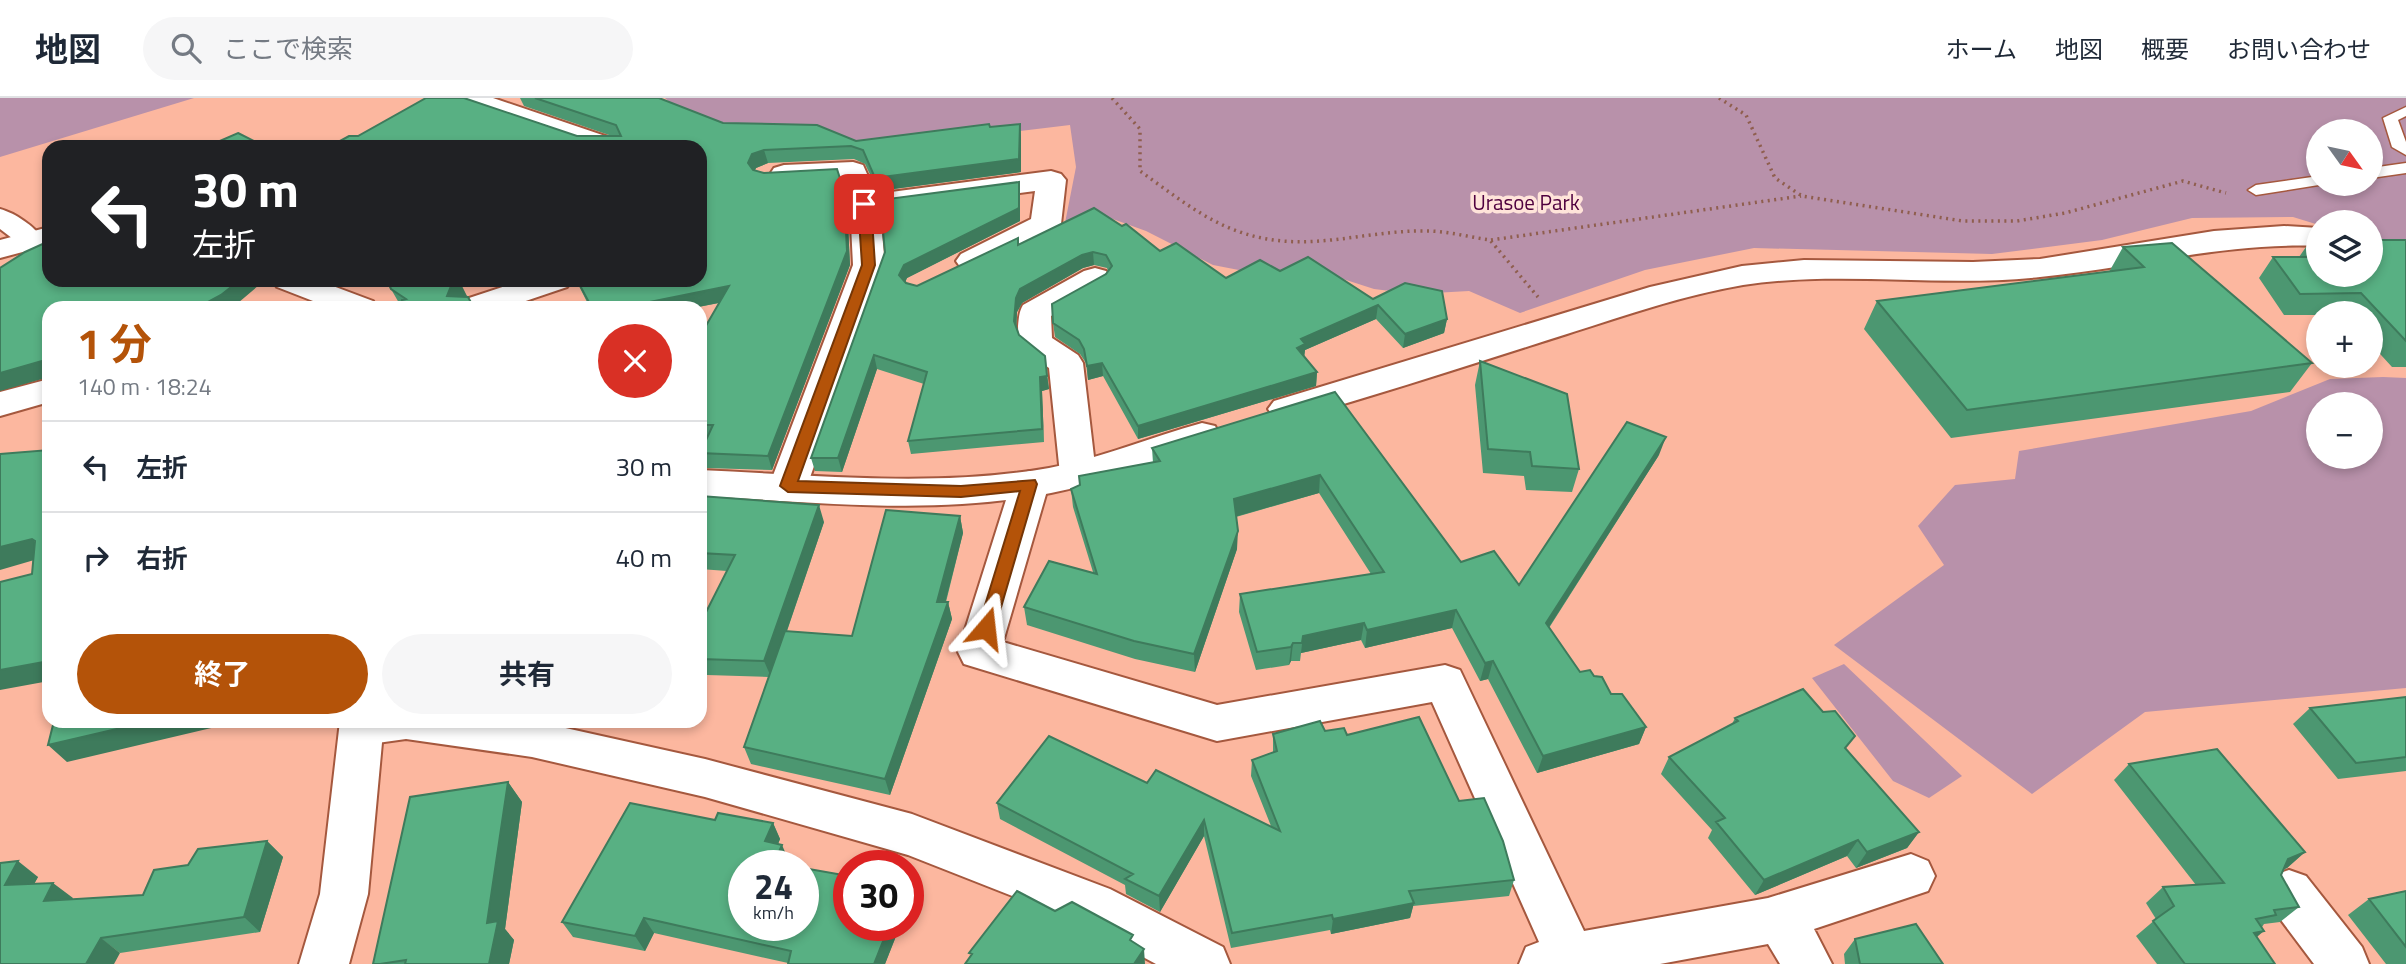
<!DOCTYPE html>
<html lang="ja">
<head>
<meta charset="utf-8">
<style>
  :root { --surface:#fff; --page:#f6f6f7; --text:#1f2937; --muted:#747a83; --line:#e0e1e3; --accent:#b45309 }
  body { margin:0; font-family:"Titillium Web","Noto Sans JP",sans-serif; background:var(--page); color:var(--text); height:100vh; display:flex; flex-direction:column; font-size:26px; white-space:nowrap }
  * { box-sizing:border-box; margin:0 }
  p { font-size:23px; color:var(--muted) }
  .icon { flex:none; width:38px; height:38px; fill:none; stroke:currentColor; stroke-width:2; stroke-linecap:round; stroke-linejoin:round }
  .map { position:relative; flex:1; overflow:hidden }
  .details { position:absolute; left:42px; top:203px; width:665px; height:427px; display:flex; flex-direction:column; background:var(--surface); border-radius:21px; box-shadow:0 4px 10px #0003 }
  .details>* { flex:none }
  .top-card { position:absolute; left:42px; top:42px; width:665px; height:147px; border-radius:21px; box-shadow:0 4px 10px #0003; background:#202124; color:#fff; overflow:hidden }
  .needle { width:46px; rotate:123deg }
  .fabs { position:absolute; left:2306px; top:21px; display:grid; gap:14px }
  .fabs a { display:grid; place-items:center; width:77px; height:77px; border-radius:50%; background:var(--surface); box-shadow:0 4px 10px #0003; font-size:35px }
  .speed { position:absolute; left:728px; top:752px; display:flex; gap:14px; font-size:35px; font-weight:700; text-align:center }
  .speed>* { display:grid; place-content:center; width:91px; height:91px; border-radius:50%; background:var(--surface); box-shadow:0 4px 10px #0003; line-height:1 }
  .speed small { font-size:18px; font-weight:400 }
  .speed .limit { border:10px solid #d22; background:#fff; color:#111 }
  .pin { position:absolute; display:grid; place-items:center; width:60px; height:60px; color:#fff; margin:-30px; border-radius:14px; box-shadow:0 4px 10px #0006 }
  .me { position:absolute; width:77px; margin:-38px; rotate:17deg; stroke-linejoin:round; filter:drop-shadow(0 0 5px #0008) }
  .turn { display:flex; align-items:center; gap:24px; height:147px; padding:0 35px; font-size:32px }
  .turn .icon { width:91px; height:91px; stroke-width:2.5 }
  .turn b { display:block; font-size:49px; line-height:60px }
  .round { display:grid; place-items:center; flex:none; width:74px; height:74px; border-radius:37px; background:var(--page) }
  .head { display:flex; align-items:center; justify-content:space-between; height:119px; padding:0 35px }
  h1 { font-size:42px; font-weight:700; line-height:52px; color:var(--accent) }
  .primary-button { display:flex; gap:14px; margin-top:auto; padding:14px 35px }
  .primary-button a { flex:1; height:80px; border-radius:42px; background:var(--accent); color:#fff; font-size:28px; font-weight:700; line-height:80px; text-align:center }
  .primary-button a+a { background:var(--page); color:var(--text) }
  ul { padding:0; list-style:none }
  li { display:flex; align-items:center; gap:21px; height:91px; padding:0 35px; border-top:2px solid var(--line) }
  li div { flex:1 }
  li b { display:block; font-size:26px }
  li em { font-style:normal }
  header { display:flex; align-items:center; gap:42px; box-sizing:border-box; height:98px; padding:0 35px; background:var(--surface); border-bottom:2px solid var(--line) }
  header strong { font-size:33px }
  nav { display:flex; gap:38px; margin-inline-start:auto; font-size:24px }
  .search { width:490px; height:63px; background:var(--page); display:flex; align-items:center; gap:18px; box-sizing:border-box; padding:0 24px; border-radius:38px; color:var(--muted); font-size:26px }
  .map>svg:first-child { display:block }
  .green { fill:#b891aa; fill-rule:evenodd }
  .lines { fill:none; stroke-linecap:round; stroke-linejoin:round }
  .service-casing { stroke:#a5583e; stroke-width:3 }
  .pedestrian-casing { stroke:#a5583e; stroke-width:4 }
  .minor-casing { stroke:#a5583e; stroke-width:4 }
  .tertiary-casing { stroke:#a5583e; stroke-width:4 }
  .path { stroke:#8f5e4e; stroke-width:3.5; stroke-dasharray:2 4.5; stroke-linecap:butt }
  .service { fill:#fff; fill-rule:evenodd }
  .pedestrian { fill:#fff; fill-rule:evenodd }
  .minor { fill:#fff; fill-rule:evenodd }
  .tertiary { fill:#fff; fill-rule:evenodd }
  .wall { fill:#4c9771 }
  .shaded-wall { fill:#3e7b5c }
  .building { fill:#58b083; stroke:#3e7b5c; stroke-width:2 }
  .route { fill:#b45309; stroke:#753606; stroke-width:2 }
  .labels { text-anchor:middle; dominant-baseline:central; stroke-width:7; stroke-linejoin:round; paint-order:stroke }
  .far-park-label { font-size:21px; fill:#4f003f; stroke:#ffe4da }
</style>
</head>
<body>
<header>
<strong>地図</strong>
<div class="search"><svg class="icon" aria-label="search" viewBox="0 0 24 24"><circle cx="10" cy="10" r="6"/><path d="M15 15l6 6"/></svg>ここで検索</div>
<nav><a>ホーム</a><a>地図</a><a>概要</a><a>お問い合わせ</a></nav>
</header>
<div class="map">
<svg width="2406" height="866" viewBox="0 0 2406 866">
  <rect width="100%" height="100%" fill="#fcb79f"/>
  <path class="green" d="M0 0H194L0 59Z
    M665 0H2406V151L2371 141V124L2319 127 2293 119 2192 120 2102 142 1992 156 1754 150 1645 172 1520 215 1469 193 1415 196 1374 191 1312 171 1244 173 1213 167 1146 133 1110 120 1065 125 1076 69 1070 27 867 51 822 36 703 34ZM2319 33H2371V86H2319Z
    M2383 279 2406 280V590L2145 614 2032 696 1834 547 1944 467 1918 428 1955 387 2015 381 2019 353 2251 313 2330 281ZM2371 306V359H2319V306Z
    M1844 566 1962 678 1929 700 1893 683 1812 580Z"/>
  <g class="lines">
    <defs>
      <path id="service" d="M2406 9V18L2398 22 2406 44V57L2392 49 2383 20Z
        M2406 65V75L2371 80V70Z
        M2319 78V86H2325L2256 97 2248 92 2256 87Z"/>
      <path id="pedestrian" d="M0 111C15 115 34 128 43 141L39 147H21L0 131Z"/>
      <path id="minor" d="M454 0H493L620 43 624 49H583L457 6Z
        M853 64 863 67 876 96 1051 73 1061 76 1066 82 1061 126 1057 132 972 172 961 170 956 163 961 156 1031 121 1035 93 880 113 885 167 807 388 801 397 788 401 775 397 769 388 853 167 850 106 842 82 784 85 774 82 770 76 774 70 784 67Z
        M49 129V147L0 160V142Z
        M1095 170 1106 173 1111 180 1106 187 1051 218 1052 240 1078 257 1083 265 1096 376 1091 385 1078 389 1065 385 1060 376 1049 270C1030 256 1018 254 1018 228 1019 219 1019 214 1023 207L1084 173Z
        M272 182H317L373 203 377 210H331L277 189Z
        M524 182H572L567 189 505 210H456L460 203Z
        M49 281V304L0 318V294Z
        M1030 373 1043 377 1049 386 1003 544 1217 607 1445 567 1460 572 1584 833 1768 800 1911 756 1928 763 1935 778 1928 793 1814 831 1832 866H1780L1768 846 1660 866H1519L1526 849 1539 844 1432 604 1217 643 964 566 958 554 1011 386 1017 377Z
        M344 623H534L705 661 912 716 1110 791 1223 849 1230 866H1156L1076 823 908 757 705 699 532 659 406 641 363 647 348 642 341 629Z
        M2289 772 2306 778 2362 849 2369 866H2314L2272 810 2265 794 2272 778Z"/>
      <path id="tertiary" d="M2284 128 2319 130V148C2224 144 2134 170 2040 179 1941 190 1842 172 1743 187 1684 197 1627 217 1570 235 1476 265 1381 296 1286 323L1274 319 1268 311 1274 303 1650 189 1742 168 1804 162 1973 164 2040 161 2214 133Z
        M1202 325 1215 328 1220 337 1215 346C1161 363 1107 384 1051 395 936 418 816 404 700 398V372C816 377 934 390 1049 370 1102 360 1151 339 1202 325Z
        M340 623H384L368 796 349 866H299L320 796Z"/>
    </defs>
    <use href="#service" class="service-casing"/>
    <use href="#pedestrian" class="pedestrian-casing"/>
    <use href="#minor" class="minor-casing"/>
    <use href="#tertiary" class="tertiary-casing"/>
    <path class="path" d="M1112 0 1140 31V73C1171 95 1204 122 1240 134 1306 157 1361 132 1426 133 1447 133 1469 139 1490 142L1538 199
      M1719 0 1746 17 1775 80 1802 98 1963 123H2017L2065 115 2183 83 2226 95
      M1491 142 1801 98"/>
    <use href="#service" class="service"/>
    <use href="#pedestrian" class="pedestrian"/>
    <use href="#minor" class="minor"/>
    <use href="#tertiary" class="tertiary"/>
  </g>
  <path class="wall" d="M520 0H659L723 25 856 43 1020 26 1021 39V74L878 93 865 66 854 61 768 65 756 70 755 72 764 75 844 93 847 106 850 167 772 372 705 370 700 356 707 341 700 340V238L719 205 693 210H590L576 182H700L577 38H612L524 8Z
    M1020 98V123L907 180 905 184 917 188 1019 146 1122 128 1160 153 1226 180 1280 173 1373 201 1447 221 1444 235 1403 250 1376 221 1305 252 1304 259 1317 274 1316 288 1138 341 1103 278 1088 282 1086 265 1080 256 1055 239 1053 225 1108 173 1107 170 1094 167 1083 170 1022 205 1017 214 1016 230 1019 237 1045 258 1049 291 1042 293 1044 344 911 356 908 343 924 286 877 271 842 374 815 373 811 360 885 154Z
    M2311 142H2319V177L2406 142V269H2392L2371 246V215H2319V217H2284L2259 180 2273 159H2299Z
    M2123 149 2312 265 2290 294 1951 340 1864 231 1877 203 2109 174Z
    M391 191 467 198 402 207 399 205Z
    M1480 263 1579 371 1572 394 1526 392 1524 378 1483 375 1475 287Z
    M1335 294 1461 464 1519 487 1659 357 1549 530 1580 574 1594 578 1611 596 1646 629 1639 646 1537 675 1488 581 1480 583 1452 530 1365 550 1361 542 1301 555 1300 563H1291L1289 567 1256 572 1239 514 1240 496 1371 476 1319 395 1236 419 1237 451 1195 574 1135 561 1027 527 1024 509 1093 474 1073 409 1071 391 1153 365 1152 350Z
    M700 398 824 424 787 533 852 538 960 418 963 435 946 504H948L952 521 890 697 751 666 744 649 769 579 707 577 700 594V526L727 473 700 471Z
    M2406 599V673L2338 681 2293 626 2310 610Z
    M1735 620 1847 652 1919 734 1907 750 1856 770 1847 758 1755 797 1708 740 1712 732 1661 676 1669 659 1732 626Z
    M1325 633 1347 637 1459 703 1514 782 1509 798 1413 808 1410 820 1331 836 1330 832 1231 850 1204 738 1160 814 1126 796 1125 787 1000 721 997 705 1147 685 1271 728 1251 678 1252 662 1273 654V636Z
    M2129 666 2305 754 2287 770 2284 771 2281 777 2299 809 2280 824 2264 826 2262 829 2257 839 2275 866H2157L2136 838 2156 821 2146 805 2163 789 2196 787 2114 682Z
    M508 684 522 704 505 831 514 842 509 866H373Z
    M715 722 773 725 780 741 778 746 789 763 787 767 849 828H900L885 866 788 865 654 835 645 853 573 839 562 824Z
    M267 743 283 759 260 834 120 855 0 765 38 779 34 786 73 801 143 797 188 767Z
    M2406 793V866H2386L2348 817 2369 801Z
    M1855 841 1943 866H1845L1844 856Z"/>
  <path class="shaded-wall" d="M1020 26 1021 39V74L878 93 875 80Z
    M764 52 768 65 756 70 752 78 748 65 752 56Z
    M1019 84 1020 98V123L907 180 902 191 899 177 904 167Z
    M844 93 847 106 850 167 772 372 768 358Z
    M1093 154 1094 167 1083 170 1022 205 1017 214 1016 237 1014 223 1016 200 1020 191 1082 157Z
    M240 182H265L232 210H197Z
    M367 182H377L370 186Z
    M460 184 467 198 458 202 447 198 451 188Z
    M729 188 733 202 693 210H620Z
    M1378 207 1376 221 1305 252 1304 260 1297 250 1301 241Z
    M1447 221 1444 235 1403 250 1405 236Z
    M874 257 877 271 842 374 838 360Z
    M49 261V279L0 293V275Z
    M1102 265 1103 278 1088 282 1087 268Z
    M1317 274 1316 288 1138 341V328Z
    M1047 278 1049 291 1042 293 1044 344 1040 279Z
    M1666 339 1659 357 1540 543 1546 525Z
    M1320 377 1319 395 1234 419V401Z
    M819 407 824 424 771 579 764 563Z
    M960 418 963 435 941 521 937 504Z
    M1238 433 1237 451 1195 574 1194 556Z
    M32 441 48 458 0 472V449Z
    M948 504 952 521 890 697 885 681Z
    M1456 512 1452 530 1365 550 1367 532Z
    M1364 525 1361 542 1301 555 1300 563 1303 538Z
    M1293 545 1291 563 1289 567 1291 549Z
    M700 562 707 577 700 594Z
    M49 563V583L0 592V572Z
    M1493 563 1488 581 1480 583 1485 565Z
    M151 623H241L67 664 48 647Z
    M1646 629 1639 646 1537 675 1543 658Z
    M508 684 522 704 505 831 514 842 509 866H489L487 825Z
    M1204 722V738L1160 814 1159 798Z
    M773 725 780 741 773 758 765 743Z
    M1919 734 1907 750 1856 770 1867 754Z
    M1858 742 1847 758 1755 797 1764 782Z
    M267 743 283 759 260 834 244 819Z
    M782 747 789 763 786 768 774 765Z
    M2305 754 2287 770 2270 777 2288 761Z
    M18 763 38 779 25 802 5 787Z
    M53 785 73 800 64 818 44 803Z
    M1414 805 1410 820 1331 836 1333 821Z
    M644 820 654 835 645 853 635 838Z
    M889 828H900L885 866H874Z
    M2264 833 2246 848 2254 835Z
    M101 840 120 855 114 866H86Z
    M1144 851 1145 866H1134Z"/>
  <path class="building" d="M426 0H464L577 38H621L616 27 535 0H659L723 25 817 27 856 43 989 26 990 29 1020 26 1019 61 875 80 863 52 851 48 764 52 752 56 748 65 753 72 764 75 837 71 844 93 847 153 768 358 700 355 713 327H700V238L729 188 620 210H592L577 182H700V49H329L349 38H358Z
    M238 35 266 49H206Z
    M1019 84V110L904 167 899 177 906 185 917 188 1018 140V147L1094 110 1122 128 1126 126 1160 153 1176 145 1226 180 1260 162 1280 173 1308 159 1373 201 1405 185 1442 193 1447 221 1405 236 1378 207 1301 241 1305 246 1297 250 1317 274 1138 328 1102 265 1087 268 1084 251 1079 242 1053 225 1052 206 1106 176 1112 168 1106 157 1093 154 1082 157 1020 191 1016 200 1014 223 1019 237 1045 258 1047 278 1040 279 1042 331 908 343 927 274 874 257 838 360H811L885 154 880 102Z
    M2311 142H2319V151Z
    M2371 142H2406V243L2361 195 2300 196 2273 159H2319V177H2371Z
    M49 143V182H240L221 197 197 210H49V261L0 275V170L25 154Z
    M2172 145 2312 265 1967 312 1877 203 2144 169 2123 149Z
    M387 182H459L460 184 451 188 447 198 468 199 474 210H402V202L406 201 391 191Z
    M532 204 530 210H506Z
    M1480 263 1567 296 1579 371 1532 368 1530 354 1488 351Z
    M1335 294 1461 464 1494 453 1519 487 1627 324 1666 339 1546 525 1580 574 1590 572 1594 578 1602 579 1611 596H1622L1646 629 1543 658 1493 563 1485 565 1456 512 1367 532 1364 525 1303 538 1302 545H1293L1291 549 1257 554 1240 496 1384 474 1320 377 1234 401 1238 433 1194 556 1134 543 1024 509 1049 463 1097 476 1071 391 1080 387 1079 378 1160 363 1152 350Z
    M49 352V563L0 572V484L32 476 35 443 32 441 0 449V356Z
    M700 398 819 407 764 563 700 561V526L735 457 700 455Z
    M886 412 960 418 937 504H948L885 681 744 649 785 533 852 538Z
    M1803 591 1823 614 1835 613 1855 638 1845 650 1919 734 1867 754 1858 742 1764 782 1716 724 1725 720 1669 659 1738 623 1735 620Z
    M2406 599V659L2356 665 2310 610Z
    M1419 619 1459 703 1484 700 1503 743 1514 782 1409 793 1414 805 1333 821 1332 817 1232 835 1204 722 1159 798 1125 781 1133 776 997 705 1049 638 1147 685 1156 672 1280 733 1252 662 1277 653 1273 636 1320 623 1325 633 1344 630 1347 637Z
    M54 623H151L48 647Z
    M2217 651 2305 754 2288 761 2281 777 2299 809 2274 812 2276 817 2256 821 2264 833 2254 835 2275 866H2185L2153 823 2174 808 2163 789 2224 785 2129 666Z
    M508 684 487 825 498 823 489 866H405L406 862 380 866H373L410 699Z
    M630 705 715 722 718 715 773 725 765 743 782 747 774 765 793 768H744V828H803V770L849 778V828H889L874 866H788L791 853 644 820 635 838 562 824Z
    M267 743 244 819 101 840 86 866H0V765L18 763 5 787 53 785 44 803 143 797 154 772 188 767 198 751Z
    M1017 793 1055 813 1072 804 1133 837 1130 842 1144 851 1134 866H965L972 856 969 855Z
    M2406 793V849L2369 801Z
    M1916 826 1943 866H1860L1855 841Z"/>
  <path class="route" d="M864 102 871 106 875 167 798 383 961 388 1035 382 1037 386 995 530 986 537 978 530 1020 393 961 399 788 394 780 388 862 167 858 106Z"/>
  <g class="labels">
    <g class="far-park-label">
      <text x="1526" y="104">Urasoe Park</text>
    </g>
  </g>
</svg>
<div class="fabs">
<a><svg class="needle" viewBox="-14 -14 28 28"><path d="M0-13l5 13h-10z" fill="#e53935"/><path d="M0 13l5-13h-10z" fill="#747a83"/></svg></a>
<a><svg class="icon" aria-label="layers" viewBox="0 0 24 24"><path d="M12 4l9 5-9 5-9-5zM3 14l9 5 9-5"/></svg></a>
<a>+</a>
<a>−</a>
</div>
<div class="speed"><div>24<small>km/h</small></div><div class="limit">30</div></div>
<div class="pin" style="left:864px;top:106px;background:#d93025"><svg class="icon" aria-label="arrive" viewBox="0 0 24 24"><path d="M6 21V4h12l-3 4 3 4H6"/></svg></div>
<svg class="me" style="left:986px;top:530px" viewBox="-20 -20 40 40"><path d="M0-17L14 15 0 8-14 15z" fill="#b45309" stroke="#fff" stroke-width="4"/></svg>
<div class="top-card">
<div class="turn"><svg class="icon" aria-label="left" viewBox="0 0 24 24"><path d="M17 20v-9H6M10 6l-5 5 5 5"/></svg><div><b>30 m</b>左折</div></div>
</div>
<section class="details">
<div class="head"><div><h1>1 分</h1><p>140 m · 18:24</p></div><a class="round" style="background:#d93025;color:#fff"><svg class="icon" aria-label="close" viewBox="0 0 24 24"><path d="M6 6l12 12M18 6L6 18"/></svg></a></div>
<ul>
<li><svg class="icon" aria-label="left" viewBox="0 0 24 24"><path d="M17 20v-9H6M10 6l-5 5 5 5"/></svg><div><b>左折</b></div><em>30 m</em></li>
<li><svg class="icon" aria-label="right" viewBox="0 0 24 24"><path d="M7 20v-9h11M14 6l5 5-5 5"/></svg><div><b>右折</b></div><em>40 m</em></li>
</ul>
<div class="primary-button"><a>終了</a><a>共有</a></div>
</section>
</div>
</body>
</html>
